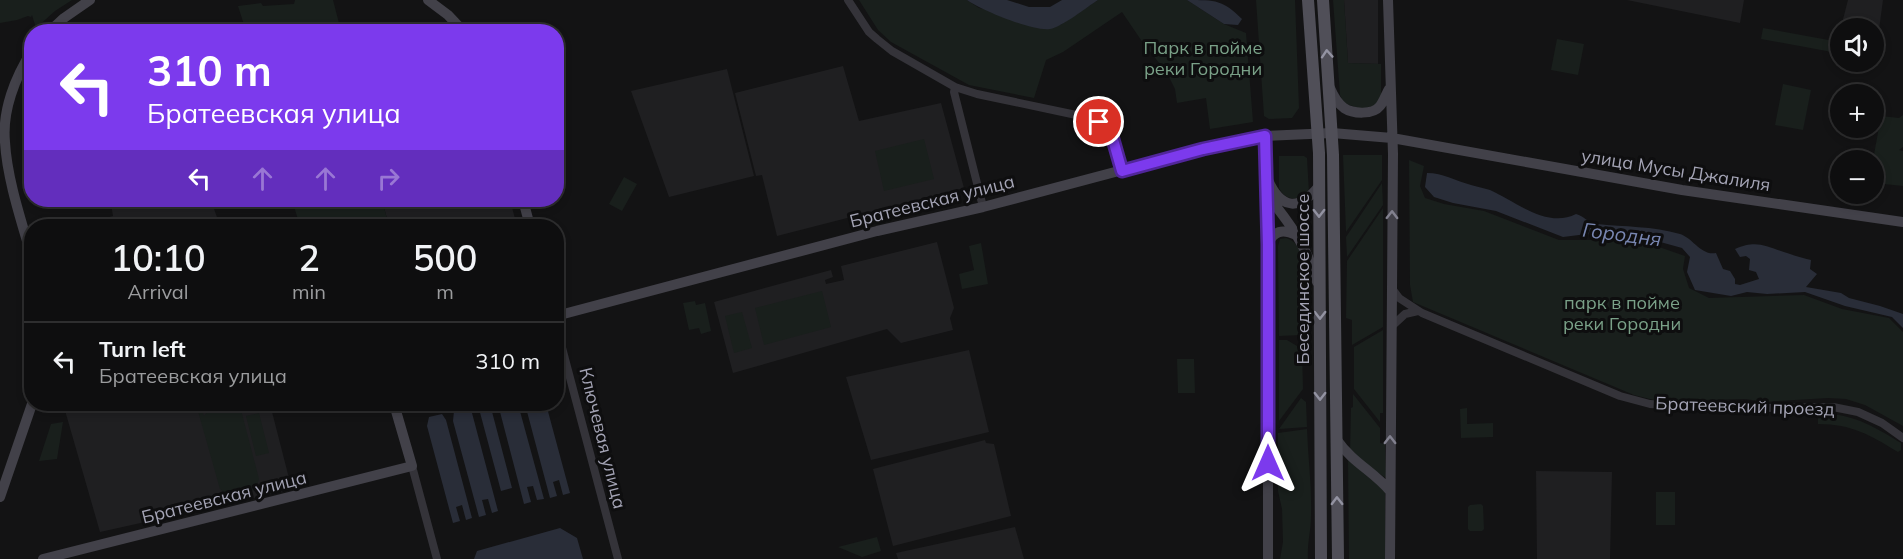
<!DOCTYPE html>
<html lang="en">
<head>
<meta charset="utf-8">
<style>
  :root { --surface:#0e0e0f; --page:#1c1c1d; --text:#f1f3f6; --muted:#9b9c9e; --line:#2e2e2f }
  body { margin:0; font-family:Mulish,sans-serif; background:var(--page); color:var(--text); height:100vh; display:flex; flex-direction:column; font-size:22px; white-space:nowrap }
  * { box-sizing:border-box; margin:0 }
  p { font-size:20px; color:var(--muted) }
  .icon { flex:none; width:33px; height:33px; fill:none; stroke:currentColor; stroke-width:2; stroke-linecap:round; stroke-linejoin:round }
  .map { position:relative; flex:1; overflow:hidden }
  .side { position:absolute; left:24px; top:219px; width:540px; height:192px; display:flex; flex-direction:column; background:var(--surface); border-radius:24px; box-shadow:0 3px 9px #0003,0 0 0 2px var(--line) }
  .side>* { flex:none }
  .guide { position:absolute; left:24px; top:24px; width:540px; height:183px; border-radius:24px; box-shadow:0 3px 9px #0003,0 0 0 2px var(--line); background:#7c3aed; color:#fff; overflow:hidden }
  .buttons { position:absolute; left:1830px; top:18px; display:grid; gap:12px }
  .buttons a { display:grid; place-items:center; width:54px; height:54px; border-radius:50%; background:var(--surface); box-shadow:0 3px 9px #0003,0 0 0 2px var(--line); font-size:30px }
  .pin { position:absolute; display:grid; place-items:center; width:51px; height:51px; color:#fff; margin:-26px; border:3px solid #fff; border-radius:50%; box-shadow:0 2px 6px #0007 }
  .me { position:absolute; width:66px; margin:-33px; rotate:0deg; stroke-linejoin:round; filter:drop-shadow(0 0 4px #0008) }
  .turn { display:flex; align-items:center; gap:21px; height:126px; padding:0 24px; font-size:27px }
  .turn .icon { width:78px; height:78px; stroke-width:2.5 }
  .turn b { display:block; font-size:42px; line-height:51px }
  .lanes { display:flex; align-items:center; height:57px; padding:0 24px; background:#0003; justify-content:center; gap:30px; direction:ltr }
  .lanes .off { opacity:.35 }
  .eta { display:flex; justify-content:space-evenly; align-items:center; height:102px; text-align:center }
  .eta b { font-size:36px; font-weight:600; line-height:42px }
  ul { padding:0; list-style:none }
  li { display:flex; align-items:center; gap:18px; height:78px; padding:0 24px; border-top:2px solid var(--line) }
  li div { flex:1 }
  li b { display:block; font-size:22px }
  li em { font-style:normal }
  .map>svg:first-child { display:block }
  .built { fill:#1f1f21 }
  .green { fill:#191f1c }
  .water { fill:#292d38 }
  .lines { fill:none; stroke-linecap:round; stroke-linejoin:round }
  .street { stroke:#343339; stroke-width:8 }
  .secondary { stroke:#424149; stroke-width:10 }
  .primary { stroke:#504f58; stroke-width:12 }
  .oneway { stroke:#9393a2 }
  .oneway2 { stroke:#82818f }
  .route-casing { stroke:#51269a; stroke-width:15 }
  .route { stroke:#7c3aed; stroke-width:10 }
  .labels { text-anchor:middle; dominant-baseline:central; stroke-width:6; stroke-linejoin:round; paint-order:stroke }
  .park-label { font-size:18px; fill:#7aa188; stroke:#0e0e0f }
  .street-label { font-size:18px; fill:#a4a4b5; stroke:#0e0e0f }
  .water-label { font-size:20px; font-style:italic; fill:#7987b2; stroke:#0e0e0f }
</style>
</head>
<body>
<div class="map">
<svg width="1903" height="559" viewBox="0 0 1903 559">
  <rect width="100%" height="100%" fill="#131314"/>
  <path class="built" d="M1344 0H1378V64L1348 63Z
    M1627 0H1744L1740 23Z
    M1848 0H1883L1878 37 1874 36V28H1840V31Z
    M843 66 859 121 941 103 964 188 777 236 762 175 756 176 735 93Z
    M727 69 754 176 669 197 631 91Z
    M127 200H211L220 226H97L95 221 113 216 111 204Z
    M382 200H510L517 226H389Z
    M937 242 954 308 950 318 953 330 901 343 887 329 733 373 714 302 831 270 833 277 825 280 826 284 844 280 841 266Z
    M969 350 989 432 871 460 846 377Z
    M82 404H270L291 486 285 491 100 532 64 407Z
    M985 440 986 443 994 444 1011 516 893 546 873 469Z
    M1536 471 1612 472 1610 559H1537Z
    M1015 527 1024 559H898L896 553Z"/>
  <path class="green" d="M0 0H72L55 11 36 28 32 15 31 17 28 16 17 20 0 23Z
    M295 0H333L341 31H246L238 6 261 3 263 6 294 4Z
    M859 0H967L979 8 1060 25 1098 0H1187L1224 24 1246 33 1253 122 1210 129 1206 98 1177 103 1175 89 1167 73 1141 40 1122 12 1063 52 1046 60 1034 98 969 85 891 42 878 30Z
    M1256 0H1295L1299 108 1292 118 1269 119 1264 116Z
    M1333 0H1344L1348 63 1381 64V97L1376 105 1361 109 1344 103 1340 95Z
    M1763 28 1834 41 1832 52 1761 39Z
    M1557 39 1584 44 1578 75 1551 70Z
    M1783 84 1811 90 1803 130 1775 125Z
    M1903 115V147L1899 150 1903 151V186L1874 183 1873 160 1881 116 1899 118Z
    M924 139 934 179 884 191 875 151Z
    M1343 155H1382V180L1346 232Z
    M1279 156H1304L1307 158 1309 193 1300 199C1291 199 1283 197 1279 188Z
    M1409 160 1424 166 1420 186 1425 198 1444 204 1484 211 1559 240H1639L1685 256 1683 269 1689 288 1709 298 1804 295 1842 309 1889 318 1903 332V426L1865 405 1846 399 1828 398 1763 402 1746 399 1658 401 1634 395 1413 302 1410 285Z
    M624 177 637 184 622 211 609 204Z
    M1382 183 1383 205 1347 257 1346 237Z
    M292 200H382L389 226H300Z
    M1383 208V327L1352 345V320L1346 318 1347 261Z
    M1286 238C1311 245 1307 296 1307 317H1302V335L1279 336 1278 246 1280 239Z
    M981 243 988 284 962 289 959 274 974 270 969 246Z
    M822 291 831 327 764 345 755 308Z
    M695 301 696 305 705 303 711 331 701 334 699 328 689 330 683 303Z
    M742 312 752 348 734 353 725 316Z
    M1383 330V413H1380V422L1354 389V347Z
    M1279 340H1287L1302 349 1303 389 1279 421Z
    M1177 359H1194L1195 393H1178Z
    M1353 394 1380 428V443L1385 444 1386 478 1350 454 1351 408 1353 407Z
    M1301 398 1306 402 1307 427 1279 429Z
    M196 404H200L204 416C214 403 228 400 241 410L259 479C255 493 245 499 231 497L220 489Z
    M1467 408V424L1493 423V437L1461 438 1460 409Z
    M259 413 269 453 256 456 246 416Z
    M1830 414C1857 416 1878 429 1901 443V450L1898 452C1870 435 1852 424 1818 424V416Z
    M63 422 57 459 39 461 51 424Z
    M1307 429C1308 458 1312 487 1311 516 1311 531 1307 543 1308 559H1280L1283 542 1282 509 1278 491V433Z
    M1348 460 1385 491V559H1349Z
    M1656 492H1675V525H1656Z
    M1481 504 1483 506 1484 529 1482 531H1470L1468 529V507L1470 505Z
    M877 537 881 551 862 557 838 547Z"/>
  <path class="water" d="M967 0H1007L1029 7H1050L1062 0H1098C1087 7 1062 27 1050 29 1034 32 981 10 967 0Z
    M1187 0C1216 0 1223 0 1242 19L1238 25 1224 24Z
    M1427 173C1443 173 1456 181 1471 185 1477 187 1484 188 1490 190 1515 201 1547 229 1576 214 1584 216 1588 223 1597 224 1624 227 1653 226 1680 234 1693 238 1701 256 1716 253L1723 269 1730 271 1735 279V284L1740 285 1759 279 1756 272 1749 270 1750 259 1746 256 1740 257 1735 249C1758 239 1766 247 1787 253 1795 256 1803 258 1811 260L1810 269 1817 274 1806 287 1841 293 1849 298 1880 306 1903 314V328L1892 317 1845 306 1805 292 1767 294 1747 292 1731 296 1695 290 1687 272 1690 257 1682 248 1635 235 1619 233 1597 236 1587 234 1563 237 1496 211 1453 203 1434 197 1425 187Z
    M485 404H490L512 488 501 491 478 405Z
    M499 404H518L544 499 537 500 533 486 527 487 531 502 524 504 499 408Z
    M525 404H546L570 493 563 495 559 480 553 482 557 496 550 498Z
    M468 407 472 413 498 511 492 513 488 499 482 500 486 515 479 517 453 421 454 411Z
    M442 414 446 420 472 518 466 520 462 505 456 507 460 521 453 523 427 426 429 417Z
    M560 528 577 538 583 559H474L477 551Z"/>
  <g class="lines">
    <path class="street" d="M848 0 869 32 877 39 892 51 955 87 977 94 1081 116 1099 122 1112 136 1122 171
      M955 87 954 92 983 207
      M1393 290 1399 298 1422 313 1620 396 1650 404 1679 406 1762 408 1833 407 1858 412 1882 423 1903 438
      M556 325 618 559
      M1392 326 1405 314 1418 311
      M412 466 437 559"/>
    <path class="secondary" d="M428 0 448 15 464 32
      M1388 0 1393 154 1390 559
      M49 32 64 18 90 0
      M32 51C15 77 2 111 5 142 7 179 22 223 32 258
      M1330 88C1333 95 1337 103 1344 108 1353 114 1373 115 1380 106 1384 101 1386 94 1389 89
      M1265 136 1268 245V559
      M1268 180C1282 211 1300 210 1319 186
      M1267 195C1289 222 1308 248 1317 282
      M523 200 530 226
      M1268 245C1273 230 1283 229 1296 235
      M556 316 877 231 983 207 1164 159 1265 136 1332 133 1392 138 1682 190 1903 222
      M1337 440C1353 463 1373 471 1390 491
      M0 497 32 404
      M43 559 412 466 394 404"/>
    <path class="primary" d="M1308 0 1319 153 1321 559
      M1323 0 1333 155 1338 559"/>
  </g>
  <defs><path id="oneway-chevron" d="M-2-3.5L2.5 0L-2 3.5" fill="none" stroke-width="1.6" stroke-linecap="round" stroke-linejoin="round" transform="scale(1.5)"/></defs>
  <g class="oneway">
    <use href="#oneway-chevron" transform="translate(1327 54) rotate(-94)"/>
    <use href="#oneway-chevron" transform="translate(1319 213) rotate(90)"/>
    <use href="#oneway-chevron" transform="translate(1320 315) rotate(90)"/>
    <use href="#oneway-chevron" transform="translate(1320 396) rotate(90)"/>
    <use href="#oneway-chevron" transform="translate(1337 501) rotate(-91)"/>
  </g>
  <g class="oneway2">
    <use href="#oneway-chevron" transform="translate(1392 215) rotate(-89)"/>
    <use href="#oneway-chevron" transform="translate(1390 440) rotate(-90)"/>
  </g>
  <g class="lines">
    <defs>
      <path id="route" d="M1099 122 1112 136 1122 171 1203 149 1265 136 1268 245V463"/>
    </defs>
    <use href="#route" class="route-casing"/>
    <use href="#route" class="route"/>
  </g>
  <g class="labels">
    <g class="park-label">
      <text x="1203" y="47">Парк в пойме<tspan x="1203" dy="21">реки Городни</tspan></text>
      <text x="1622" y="302">парк в пойме<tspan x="1622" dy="21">реки Городни</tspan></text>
    </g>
    <g class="street-label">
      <text transform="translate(1676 170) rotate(9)">улица Мусы Джалиля</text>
      <text transform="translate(932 201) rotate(-14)">Братеевская улица</text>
      <text transform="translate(1302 279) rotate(-90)">Бесединское шоссе</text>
      <text transform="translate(1745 406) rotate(2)">Братеевский проезд</text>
      <text transform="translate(603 438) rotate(76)">Ключевая улица</text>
      <text transform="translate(224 497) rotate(-14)">Братеевская улица</text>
    </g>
    <g class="water-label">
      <text transform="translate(1622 234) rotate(7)">Городня</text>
    </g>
  </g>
</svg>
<div class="buttons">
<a><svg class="icon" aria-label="sound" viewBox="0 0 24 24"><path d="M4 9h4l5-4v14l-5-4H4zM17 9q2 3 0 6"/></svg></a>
<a>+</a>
<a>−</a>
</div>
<div class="pin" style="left:1099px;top:122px;background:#d93025"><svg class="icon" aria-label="arrive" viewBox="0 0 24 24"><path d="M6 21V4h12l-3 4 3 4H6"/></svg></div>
<svg class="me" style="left:1268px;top:463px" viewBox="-20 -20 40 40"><path d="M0-17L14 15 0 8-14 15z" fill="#7c3aed" stroke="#fff" stroke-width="4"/></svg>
<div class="guide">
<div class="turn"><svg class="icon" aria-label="left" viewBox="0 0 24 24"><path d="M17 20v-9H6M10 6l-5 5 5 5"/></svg><div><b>310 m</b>Братеевская улица</div></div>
<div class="lanes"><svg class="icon" aria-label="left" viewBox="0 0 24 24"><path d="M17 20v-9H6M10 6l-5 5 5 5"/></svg><svg class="icon off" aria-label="ahead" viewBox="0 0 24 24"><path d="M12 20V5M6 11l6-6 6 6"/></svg><svg class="icon off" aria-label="ahead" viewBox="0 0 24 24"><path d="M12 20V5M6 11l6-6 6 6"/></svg><svg class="icon off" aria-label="right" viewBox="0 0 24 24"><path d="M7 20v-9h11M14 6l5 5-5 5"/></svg></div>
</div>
<section class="side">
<div class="eta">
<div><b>10:10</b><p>Arrival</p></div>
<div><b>2</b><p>min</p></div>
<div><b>500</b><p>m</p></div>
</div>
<ul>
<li><svg class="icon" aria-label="left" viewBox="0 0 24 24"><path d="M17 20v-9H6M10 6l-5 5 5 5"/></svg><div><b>Turn left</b><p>Братеевская улица</p></div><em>310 m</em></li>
</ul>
</section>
</div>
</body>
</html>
